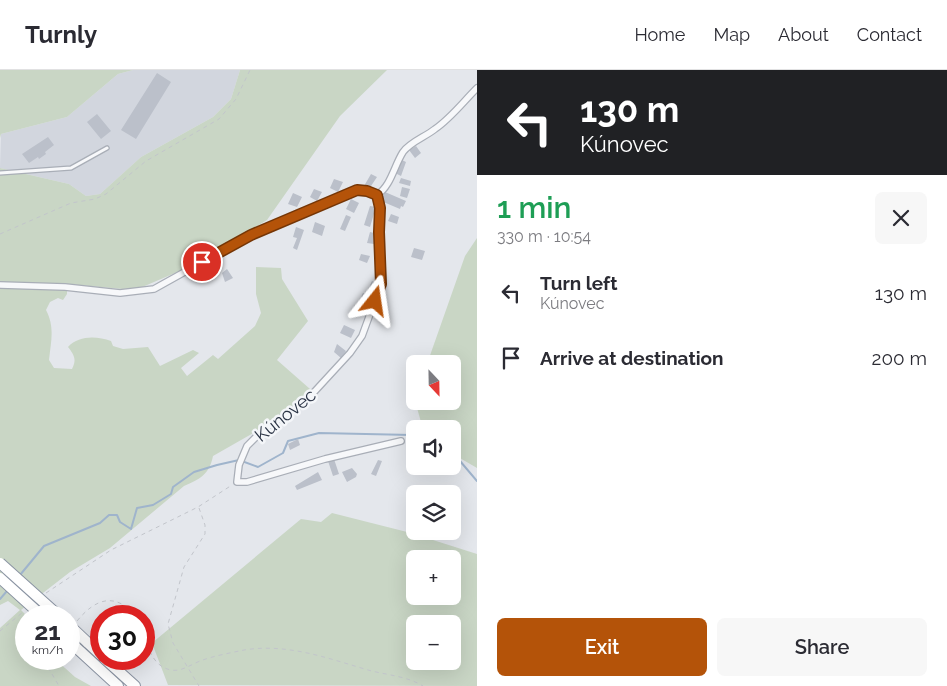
<!DOCTYPE html>
<html lang="en">
<head>
<meta charset="utf-8">
<style>
  :root { --surface:#fff; --page:#f7f7f7; --text:#2b2b33; --muted:#7c7c81; --line:#e1e1e2; --accent:#b45309 }
  body { margin:0; font-family:Raleway,sans-serif; background:var(--page); color:var(--text); height:100vh; display:flex; flex-direction:column; font-size:19px; white-space:nowrap }
  * { box-sizing:border-box; margin:0 }
  p { font-size:16px; color:var(--muted) }
  .icon { flex:none; width:28px; height:28px; fill:none; stroke:currentColor; stroke-width:2; stroke-linecap:round; stroke-linejoin:round }
  .map { position:relative; flex:1; overflow:hidden }
  .drawer { display:flex; flex-direction:column; background:var(--surface); width:470px }
  .drawer>* { flex:none }
  .top-card { background:#202124; color:#fff; overflow:hidden }
  .needle { width:32px; rotate:158deg }
  .fabs { position:absolute; left:406px; top:285px; display:grid; gap:10px }
  .fabs a { display:grid; place-items:center; width:55px; height:55px; border-radius:8px; background:var(--surface); box-shadow:0 5px 20px #0002; font-size:25px }
  .speed { position:absolute; left:15px; top:535px; display:flex; gap:10px; font-size:25px; font-weight:700; text-align:center }
  .speed>* { display:grid; place-content:center; width:65px; height:65px; border-radius:50%; background:var(--surface); box-shadow:0 5px 20px #0002; line-height:1 }
  .speed small { font-size:12px; font-weight:400 }
  .speed .limit { border:8px solid #d22; background:#fff; color:#111 }
  .pin { position:absolute; display:grid; place-items:center; width:42px; height:42px; color:#fff; margin:-21px; border:2px solid #fff; border-radius:50%; box-shadow:0 1px 5px #0007 }
  .me { position:absolute; width:55px; margin:-28px; rotate:15deg; stroke-linejoin:round; filter:drop-shadow(0 0 4px #0008) }
  .turn { display:flex; align-items:center; gap:18px; height:105px; padding:0 20px; font-size:22px }
  .turn .icon { width:65px; height:65px; stroke-width:2.5 }
  .turn b { display:block; font-size:35px; line-height:42px }
  .round { display:grid; place-items:center; flex:none; width:52px; height:52px; border-radius:8px; background:var(--page) }
  .summary { display:flex; align-items:center; justify-content:space-between; height:85px; padding:0 20px }
  h1 { font-size:30px; font-weight:600; line-height:38px; color:#1e9e55 }
  .action { display:flex; gap:10px; margin-top:auto; padding:10px 20px }
  .action a { flex:1; height:58px; border-radius:8px; background:var(--accent); color:#fff; font-size:20px; font-weight:600; line-height:58px; text-align:center }
  .action a+a { background:var(--page); color:var(--text) }
  ul { padding:0; list-style:none }
  li { display:flex; align-items:center; gap:15px; height:65px; padding:0 20px }
  li div { flex:1 }
  li b { display:block; font-size:19px }
  li em { font-style:normal }
  header { display:flex; align-items:center; gap:30px; box-sizing:border-box; height:70px; padding:0 25px; background:var(--surface); border-bottom:1px solid var(--line) }
  header strong { font-size:24px }
  nav { display:flex; gap:28px; margin-inline-start:auto; font-size:18px }
  main { display:flex; flex:1; min-height:0 }
  .map>svg:first-child { display:block }
  .built { fill:#d2d6de }
  .green { fill:#c9d6c5; fill-rule:evenodd }
  .lines { fill:none; stroke-linecap:round; stroke-linejoin:round }
  .stream { stroke:#9fb4cc; stroke-width:2 }
  .building { fill:#bbc0ca }
  .lane-casing { stroke:#a9aeb7; stroke-width:5.5 }
  .street-casing { stroke:#a9aeb7; stroke-width:8 }
  .highway-casing { stroke:#8b94a3; stroke-width:12 }
  .path { stroke:#c2c5cb; stroke-width:1; stroke-dasharray:4 4; stroke-linecap:butt }
  .lane { stroke:#f7f8fa; stroke-width:3 }
  .street { stroke:#f7f8fa; stroke-width:5.5 }
  .highway { stroke:#fff; stroke-width:10 }
  .highway-bridge-casing { stroke:#8b94a3; stroke-width:12; stroke-linecap:butt }
  .highway-bridge { stroke:#fff; stroke-width:10 }
  .route-casing { stroke:#753606; stroke-width:12 }
  .route { stroke:#b45309; stroke-width:9 }
  .labels { text-anchor:middle; dominant-baseline:central; stroke-width:5; stroke-linejoin:round; paint-order:stroke }
  .street-label { font-size:18px; fill:#2b3445; stroke:#f4f6f9 }
</style>
</head>
<body>
<header>
<strong>Turnly</strong>
<nav><a>Home</a><a>Map</a><a>About</a><a>Contact</a></nav>
</header>
<main>
<div class="map">
<svg width="477" height="616" viewBox="0 0 477 616">
  <rect width="100%" height="100%" fill="#e4e7ec"/>
  <path class="built" d="M133 0H240L231 29 213 47 141 87 100 124 86 126 69 114 0 98 1 64 67 47 118 4Z"/>
  <path class="green" d="M0 0H133L118 4 67 47 1 64 0 68Z
    M240 0H387L340 46 267 150 196 194 140 218 123 219 67 214V224L63 230 58 228 50 232 46 240C55 257 51 271 49 290L54 298 72 299C77 289 74 285 68 277 79 265 97 266 111 271L113 276 123 279 148 277 160 296 193 280 199 283 181 298 187 306 213 285 218 289 255 256 261 243 256 224V197L281 198 282 209 308 251 277 290 318 326 213 386C209 405 200 409 184 416L110 478 70 502 21 540 27 546 26 589H55L75 607 91 616H0V558L20 540 8 531 0 535V98L69 114 86 126 100 124 141 87 213 47 231 29Z
    M477 168V398L453 384 452 359H423L415 331H452V294H427L465 186Z
    M332 443 411 463 477 484V616L168 615 152 573 301 449 321 452ZM415 489H452V526H415ZM415 554H452V591H415Z"/>
  <g class="lines">
    <path class="stream" d="M452 390 460 391 477 411
      M20 505 44 476 100 453 109 445H117L120 452 131 459 137 438 153 435 171 424 173 417 194 402 217 395 239 390 258 397 283 383 288 371 319 363 412 365 411 372 415 378
      M0 529 7 521"/>
  </g>
  <path class="building" d="M157 3 171 12 136 69 121 60Z
    M97 44 111 61 101 69 87 52Z
    M48 67 54 75 45 82 46 84 39 89 38 87 29 93 22 84Z
    M416 76 421 83 415 88 409 80Z
    M400 89 406 92 401 106 393 102Z
    M371 104 377 107 369 119 364 116Z
    M401 108 411 111 410 116 399 113Z
    M334 109 343 112 338 122 330 118Z
    M402 117 410 119 407 128 400 126Z
    M314 119 322 122 317 131 310 127Z
    M385 122 406 131 403 137 401 136 400 139 381 131Z
    M293 123 302 127 297 137 288 134Z
    M351 129 359 133 354 143 346 139Z
    M370 136 376 137 370 157 364 155Z
    M391 144 399 147 397 154 388 151Z
    M346 145 351 147 345 161 340 159Z
    M315 152 325 156 322 166 312 162Z
    M296 157 304 160 297 180 293 178 297 168 293 167Z
    M370 162 374 163V174L367 173Z
    M414 178 425 181 422 190 411 187Z
    M361 184 370 186 367 193 359 190Z
    M227 199 233 208 225 212 222 203Z
    M372 211 376 213 369 231 361 227 363 223 366 224Z
    M344 255 355 260 351 268 340 263Z
    M337 274 346 281 341 288 334 282Z
    M298 369 300 375 290 380 288 374Z
    M334 389 339 404 333 406 328 391Z
    M378 390 382 391 376 406 371 404Z
    M352 398 357 404 356 407 347 412 342 402Z
    M318 402 322 410 297 420 295 416Z"/>
  <g class="lines">
    <defs>
      <path id="lane" d="M0 103 71 98 107 78"/>
      <path id="street" d="M377 125C391 116 394 96 403 82 410 72 425 67 435 59 451 48 463 32 477 18
        M0 215 65 217 120 223 154 219 251 165 357 120C367 121 375 121 379 131L381 214 362 266 350 283 304 333 263 360 247 376 239 395 237 412H247L325 389 401 371"/>
      <path id="highway" d="M69 571 118 616
        M87 572 101 585
        M105 589 135 616"/>
    </defs>
    <use href="#lane" class="lane-casing"/>
    <use href="#street" class="street-casing"/>
    <use href="#highway" class="highway-casing"/>
    <path class="path" d="M0 164 71 133 95 129 106 124 146 91 219 49 236 29 250 0
      M199 438 205 455V464L184 497 168 554 173 573 199 616
      M46 523 111 480 198 437 232 415
      M77 551C96 528 115 522 136 546
      M0 561 23 542
      M144 566C149 580 154 597 171 600 181 602 190 595 200 591 213 586 230 583 244 580 287 573 327 588 368 600 386 605 407 606 423 616
      M50 589 49 599 59 616"/>
    <use href="#lane" class="lane"/>
    <use href="#street" class="street"/>
    <use href="#highway" class="highway"/>
    <defs>
      <path id="highway-bridge" d="M0 493 59 546
        M0 508 42 546
        M69 555 87 572"/>
    </defs>
    <use href="#highway-bridge" class="highway-bridge-casing"/>
    <use href="#highway-bridge" class="highway-bridge"/>
  </g>
  <g class="lines">
    <defs>
      <path id="route" d="M202 192 251 165 357 120 367 121 377 125 380 138 379 162 381 214 375 231"/>
    </defs>
    <use href="#route" class="route-casing"/>
    <use href="#route" class="route"/>
  </g>
  <g class="labels">
    <g class="street-label">
      <text transform="translate(285 345) rotate(-39)">Kúnovec</text>
    </g>
  </g>
</svg>
<div class="fabs">
<a><svg class="needle" viewBox="-14 -14 28 28"><path d="M0-13l5 13h-10z" fill="#e53935"/><path d="M0 13l5-13h-10z" fill="#7c7c81"/></svg></a>
<a><svg class="icon" aria-label="sound" viewBox="0 0 24 24"><path d="M4 9h4l5-4v14l-5-4H4zM17 9q2 3 0 6"/></svg></a>
<a><svg class="icon" aria-label="layers" viewBox="0 0 24 24"><path d="M12 4l9 5-9 5-9-5zM3 14l9 5 9-5"/></svg></a>
<a>+</a>
<a>−</a>
</div>
<div class="speed"><div>21<small>km/h</small></div><div class="limit">30</div></div>
<div class="pin" style="left:202px;top:192px;background:#d93025"><svg class="icon" aria-label="arrive" viewBox="0 0 24 24"><path d="M6 21V4h12l-3 4 3 4H6"/></svg></div>
<svg class="me" style="left:375px;top:231px" viewBox="-20 -20 40 40"><path d="M0-17L14 15 0 8-14 15z" fill="#b45309" stroke="#fff" stroke-width="4"/></svg>
</div>
<section class="drawer">
<div class="top-card">
<div class="turn"><svg class="icon" aria-label="left" viewBox="0 0 24 24"><path d="M17 20v-9H6M10 6l-5 5 5 5"/></svg><div><b>130 m</b>Kúnovec</div></div>
</div>
<div class="summary"><div><h1>1 min</h1><p>330 m · 10:54</p></div><a class="round"><svg class="icon" aria-label="close" viewBox="0 0 24 24"><path d="M6 6l12 12M18 6L6 18"/></svg></a></div>
<ul>
<li><svg class="icon" aria-label="left" viewBox="0 0 24 24"><path d="M17 20v-9H6M10 6l-5 5 5 5"/></svg><div><b>Turn left</b><p>Kúnovec</p></div><em>130 m</em></li>
<li><svg class="icon" aria-label="arrive" viewBox="0 0 24 24"><path d="M6 21V4h12l-3 4 3 4H6"/></svg><div><b>Arrive at destination</b></div><em>200 m</em></li>
</ul>
<div class="action"><a>Exit</a><a>Share</a></div>
</section>
</main>
</body>
</html>
